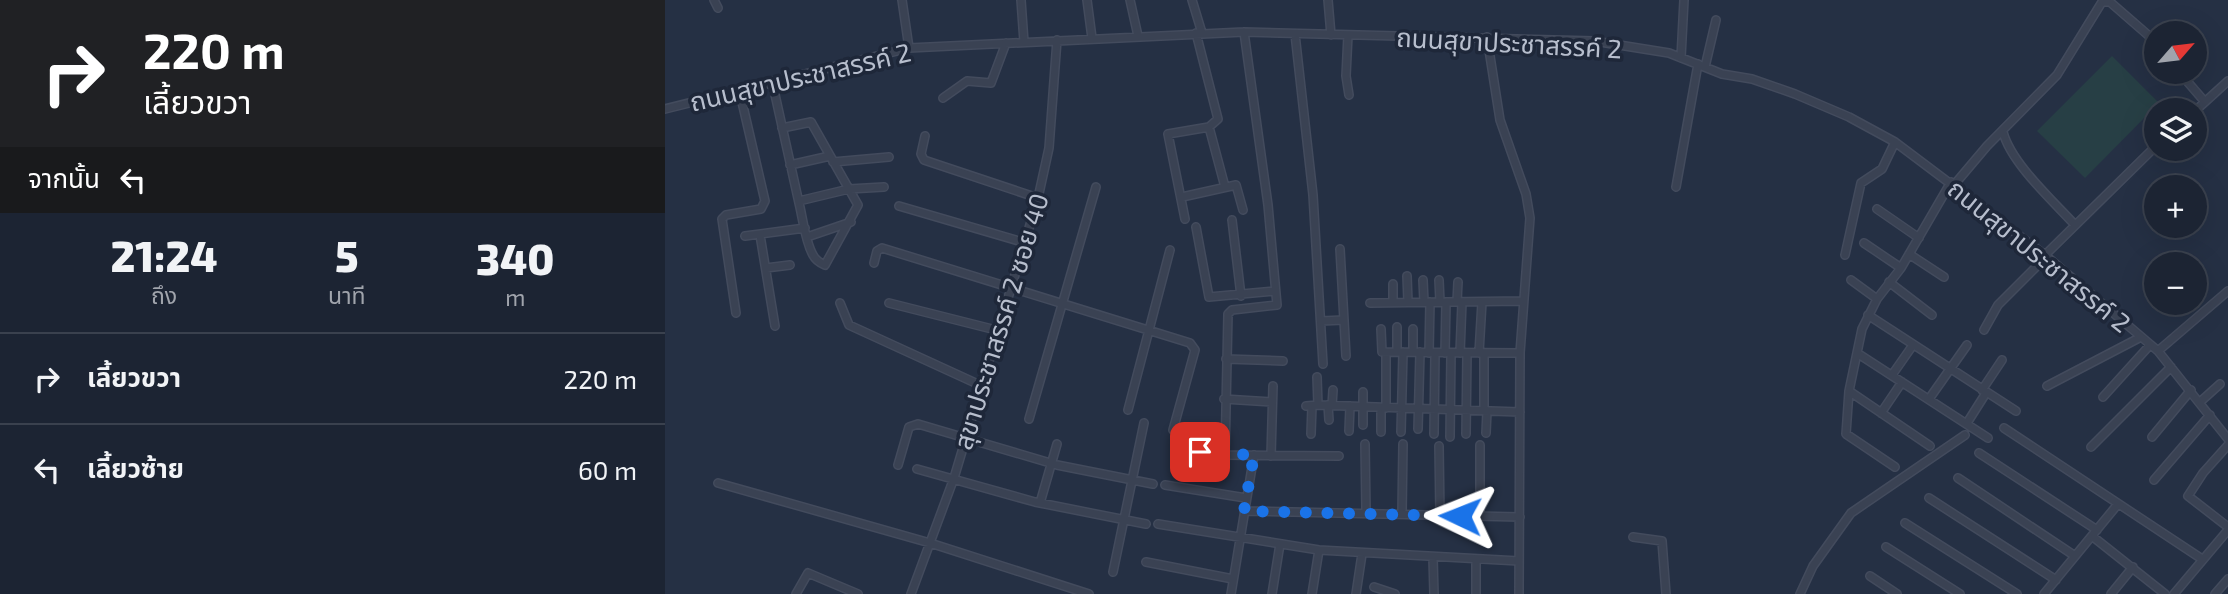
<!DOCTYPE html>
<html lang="th">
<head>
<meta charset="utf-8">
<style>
  :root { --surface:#1c2433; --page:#29303f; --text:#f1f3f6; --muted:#a0a4ac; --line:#3a414e }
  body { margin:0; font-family:"Exo 2","Noto Sans Thai",sans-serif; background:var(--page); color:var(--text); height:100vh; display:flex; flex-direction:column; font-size:26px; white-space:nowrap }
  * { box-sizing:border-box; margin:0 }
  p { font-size:23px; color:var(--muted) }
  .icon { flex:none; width:38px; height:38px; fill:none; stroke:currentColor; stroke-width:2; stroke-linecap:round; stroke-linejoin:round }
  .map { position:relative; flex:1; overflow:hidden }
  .panel { display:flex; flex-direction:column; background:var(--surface); width:665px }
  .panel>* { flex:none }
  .banner { background:#202124; color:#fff; overflow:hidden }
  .needle { width:46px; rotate:62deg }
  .controls { position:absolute; left:1479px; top:21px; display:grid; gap:14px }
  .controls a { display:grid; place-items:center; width:63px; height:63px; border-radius:50%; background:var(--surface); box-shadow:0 7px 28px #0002,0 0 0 2px var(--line); font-size:35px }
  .pin { position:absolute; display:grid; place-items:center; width:60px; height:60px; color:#fff; margin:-30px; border-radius:14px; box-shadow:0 4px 10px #0006 }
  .me { position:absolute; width:77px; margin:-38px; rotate:272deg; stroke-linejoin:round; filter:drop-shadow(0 0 5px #0008) }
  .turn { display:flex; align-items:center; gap:24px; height:147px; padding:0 28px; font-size:32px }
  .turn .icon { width:91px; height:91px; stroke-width:2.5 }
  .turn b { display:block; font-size:49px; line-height:60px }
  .then { display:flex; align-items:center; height:66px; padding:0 28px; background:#0003; gap:14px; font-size:26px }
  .eta { display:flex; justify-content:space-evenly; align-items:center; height:119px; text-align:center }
  .eta b { font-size:42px; font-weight:800; line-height:49px }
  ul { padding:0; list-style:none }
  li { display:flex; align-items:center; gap:21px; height:91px; padding:0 28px; border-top:2px solid var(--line) }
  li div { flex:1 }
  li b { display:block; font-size:26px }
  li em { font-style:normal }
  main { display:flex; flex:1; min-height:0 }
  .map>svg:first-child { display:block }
  .green { fill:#273f45 }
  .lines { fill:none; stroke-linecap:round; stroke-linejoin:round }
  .minor-casing { stroke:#434b5d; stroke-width:10 }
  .minor { stroke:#3a4253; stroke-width:7 }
  .route { stroke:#1a73e8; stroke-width:12; stroke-dasharray:0 21.6 }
  .labels { text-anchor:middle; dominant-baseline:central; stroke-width:7; stroke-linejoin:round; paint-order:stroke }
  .street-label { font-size:26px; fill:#b7becd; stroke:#1e2739 }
</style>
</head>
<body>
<main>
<section class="panel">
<div class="banner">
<div class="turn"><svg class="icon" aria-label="right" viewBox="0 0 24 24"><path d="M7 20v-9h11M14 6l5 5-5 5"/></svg><div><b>220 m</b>เลี้ยวขวา</div></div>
<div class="then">จากนั้น<svg class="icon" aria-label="left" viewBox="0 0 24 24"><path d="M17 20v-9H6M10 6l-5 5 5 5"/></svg></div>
</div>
<div class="eta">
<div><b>21:24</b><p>ถึง</p></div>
<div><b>5</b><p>นาที</p></div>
<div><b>340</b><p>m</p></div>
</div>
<ul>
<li><svg class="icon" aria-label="right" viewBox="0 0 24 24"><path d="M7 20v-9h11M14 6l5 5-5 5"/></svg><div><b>เลี้ยวขวา</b></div><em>220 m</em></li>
<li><svg class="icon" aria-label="left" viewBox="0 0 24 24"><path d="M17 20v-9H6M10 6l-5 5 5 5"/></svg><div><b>เลี้ยวซ้าย</b></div><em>60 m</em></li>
</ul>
</section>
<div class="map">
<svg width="1563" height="594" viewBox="0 0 1563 594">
  <rect width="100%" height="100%" fill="#253044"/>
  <path class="green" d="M1447 56 1494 103 1420 178 1372 131Z"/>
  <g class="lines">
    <defs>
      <path id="minor" d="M49 0 53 8
        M237 0 244 48
        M356 0 359 42
        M422 0 427 38
        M465 0 473 36
        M527 0 537 33
        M663 0 666 35
        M630 34 648 195 658 364
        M683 35 681 76 684 95
        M822 37 835 120 861 194 865 218 855 353 854 594
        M1016 58 1019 0
        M1040 67 1051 20
        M1514 72 1540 102
        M107 81C116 122 125 162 134 203 138 219 140 241 148 255 151 261 155 263 160 265L193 205 146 122 117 128
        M278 98 302 81 326 83 341 43
        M0 109 244 48 579 32 929 41 1004 53 1057 74 1087 79 1130 94 1184 117 1230 142 1380 255 1493 351 1563 439
        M1530 111 1563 81
        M544 127 560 187
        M1338 132C1346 163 1388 201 1410 225
        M260 136 256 154 259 160 373 198
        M168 162 224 157
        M125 165 165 156
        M1289 185 1322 146 1392 75 1437 2H1445L1491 42
        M1011 187 1033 64
        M517 197 571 185 578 210
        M134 201 184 189 219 187
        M234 206 361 243
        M1212 209 1254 238
        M520 219 503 134 544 127 553 119 531 33
        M567 220 576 296
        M531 227 544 297 610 291
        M95 235 110 326
        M80 236 140 228
        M142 237 186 222
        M1199 243 1236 268
        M675 249 681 356
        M1244 254 1279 277
        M1180 255 1196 183 1217 169 1230 142
        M1380 255 1491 146
        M209 263 212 251 217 248 525 343 530 350 508 430
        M101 268 125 265
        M742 276 743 302
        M758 280 759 302
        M774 280 775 302
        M1186 280 1212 299
        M1224 282 1267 315
        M728 284V302
        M792 302 793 282
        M175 303 184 325 317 386
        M224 303 335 331
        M705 303 857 301
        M71 313 57 219 61 215 96 209 100 201 74 89
        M1203 315 1351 411
        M656 321 679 320
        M716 329 717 352 855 353
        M1319 330 1333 305 1382 256
        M1493 351 1563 291
        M732 352V327
        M748 352V329
        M764 353 765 302
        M780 353 781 302
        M795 353 797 302
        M814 353 817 302
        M819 353V410
        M1192 353 1323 438
        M561 359 618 361
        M1227 375 1248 345
        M1382 386 1476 337
        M1317 390 1337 360
        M1184 391 1265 446
        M1438 397 1485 345
        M559 399 607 402
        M1264 399 1302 345
        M1535 402 1555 384
        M653 405 855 412
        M663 405 664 420
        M641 406 653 405 652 377
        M667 406 668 390
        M721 408V352
        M463 410 505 250
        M1216 413 1237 382
        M364 419 431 187
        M1302 423 1321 393
        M698 425V392
        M1339 428 1537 559
        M753 429 755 352
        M684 431 685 406
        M716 432V408
        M736 432 738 352
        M821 433 822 411
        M646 434 647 406
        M769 434 770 353
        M801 434 802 353
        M785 437 786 353
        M1487 437 1526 390
        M700 444 701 511
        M1563 445 1538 473 1523 496 1563 527
        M774 446 775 515
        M1426 447 1506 367
        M510 450 560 455 674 456
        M1314 453 1432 530
        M560 455 563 314 567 310 612 305 603 205 579 32
        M606 456 608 386
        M233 465 244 427 253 424 392 465 488 484
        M1230 467 1181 434 1184 391 1197 329 1212 299 1236 268 1286 182
        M252 469 370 502 481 524
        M1293 478 1410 556
        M1489 480 1545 415
        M53 483 265 543 424 594
        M500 485 581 498
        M1264 498 1391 580
        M375 503 392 444
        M579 511 855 517
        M737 513 738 444
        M815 516V445
        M1240 523 1352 594
        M493 524 654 550 854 561
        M1427 536 1500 594
        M968 537 997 541 1001 594
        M1221 547 1295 594
        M768 558 769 594
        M481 562 568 579
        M448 572 479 423
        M1205 576 1232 594
        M709 587 730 594
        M131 594 143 573 193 594
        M246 594 289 478 373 198 384 148 392 40
        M566 594 589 455
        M607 594 615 544
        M647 594 654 550
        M691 594 697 554
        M811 594V560
        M1135 594 1148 566 1186 513 1300 435
        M1379 594 1453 504
        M1446 594 1468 567
        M1509 594 1563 530
        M1550 594 1563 579"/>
    </defs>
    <use href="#minor" class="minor-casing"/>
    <use href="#minor" class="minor"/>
  </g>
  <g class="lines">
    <path class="route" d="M535 452 589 455 579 511 795 516"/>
  </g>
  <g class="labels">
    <g class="street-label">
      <text transform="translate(844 42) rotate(3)">ถนนสุขาประชาสรรค์ 2</text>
      <text transform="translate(135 76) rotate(-13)">ถนนสุขาประชาสรรค์ 2</text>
      <text transform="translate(1375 255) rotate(39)">ถนนสุขาประชาสรรค์ 2</text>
      <text transform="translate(335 321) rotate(-73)">สุขาประชาสรรค์ 2 ซอย 40</text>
    </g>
  </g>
</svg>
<div class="controls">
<a><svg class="needle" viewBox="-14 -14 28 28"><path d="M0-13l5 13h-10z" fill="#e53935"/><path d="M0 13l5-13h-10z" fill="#a0a4ac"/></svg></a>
<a><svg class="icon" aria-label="layers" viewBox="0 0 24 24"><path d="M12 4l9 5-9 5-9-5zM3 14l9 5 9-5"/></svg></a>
<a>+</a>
<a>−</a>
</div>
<div class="pin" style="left:535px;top:452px;background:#d93025"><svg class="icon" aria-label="arrive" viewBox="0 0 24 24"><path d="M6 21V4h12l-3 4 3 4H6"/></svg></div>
<svg class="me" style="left:795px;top:516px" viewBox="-20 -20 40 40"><path d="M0-17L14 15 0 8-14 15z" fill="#1a73e8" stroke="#fff" stroke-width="4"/></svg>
</div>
</main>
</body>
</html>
